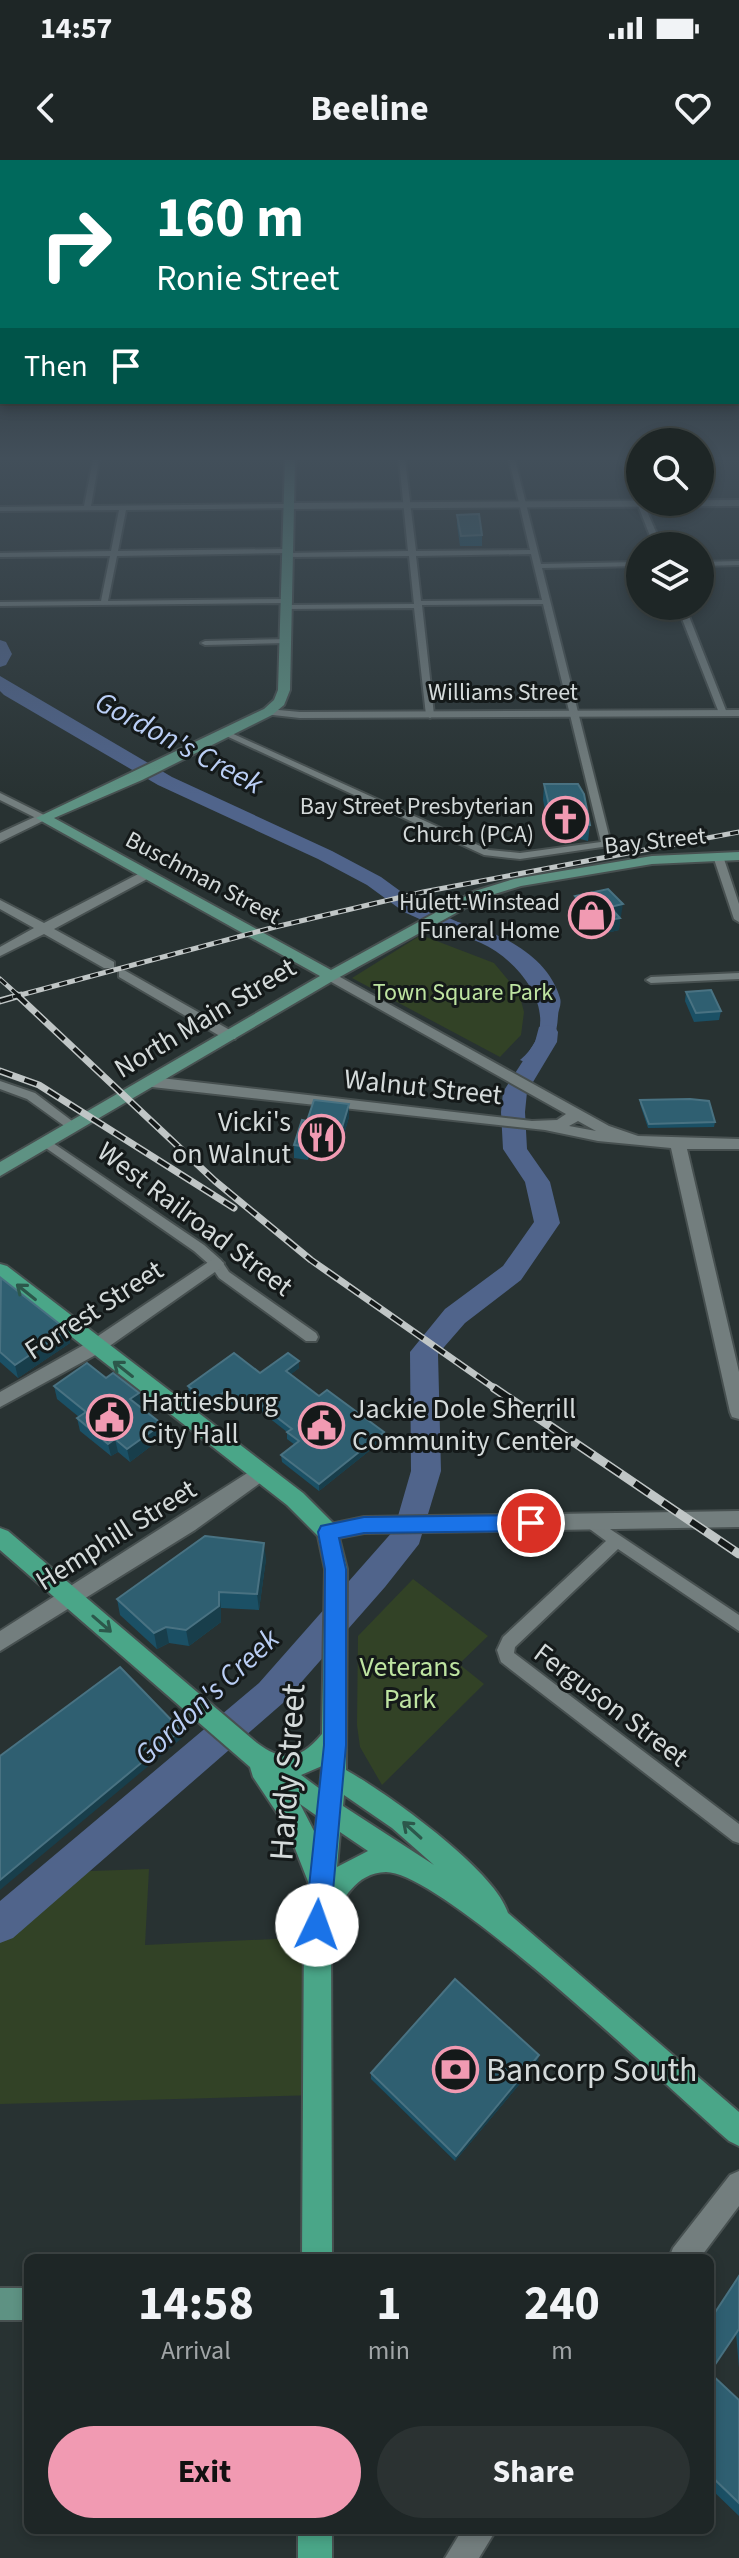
<!DOCTYPE html>
<html lang="en">
<head>
<meta charset="utf-8">
<style>
  :root { --surface:#1e2626; --page:#2b3232; --text:#f1f3f6; --muted:#a1a5a7; --line:#3c4343; --accent:#f19ab2 }
  body { margin:0; font-family:"Source Sans 3",sans-serif; background:var(--page); color:var(--text); height:100vh; display:flex; flex-direction:column; font-size:30px; white-space:nowrap }
  * { box-sizing:border-box; margin:0 }
  p { font-size:26px; color:var(--muted) }
  .icon { flex:none; width:44px; height:44px; fill:none; stroke:currentColor; stroke-width:2; stroke-linecap:round; stroke-linejoin:round }
  .map { position:relative; flex:1; overflow:hidden }
  .details { position:absolute; left:24px; top:2094px; width:690px; height:280px; display:flex; flex-direction:column; background:var(--surface); border-radius:12px; box-shadow:0 4px 12px #0003,0 0 0 2px var(--line) }
  .details>* { flex:none }
  .hud { position:absolute; left:0px; top:0px; width:740px; height:244px; box-shadow:0 4px 12px #0003,0 0 0 2px var(--line); background:#00695c; color:#fff; overflow:hidden }
  .tools { position:absolute; left:626px; top:268px; display:grid; gap:16px }
  .tools a { display:grid; place-items:center; width:88px; height:88px; border-radius:50%; background:var(--surface); box-shadow:0 4px 12px #0003,0 0 0 2px var(--line); font-size:40px }
  .pin { position:absolute; display:grid; place-items:center; width:68px; height:68px; color:#fff; margin:-34px; border:4px solid #fff; border-radius:50%; box-shadow:0 2px 8px #0007 }
  .me { position:absolute; width:88px; margin:-44px; rotate:3deg; stroke-linejoin:round; filter:drop-shadow(0 0 6px #0008) }
  .turn { display:flex; align-items:center; gap:28px; height:168px; padding:0 24px; font-size:36px }
  .turn .icon { width:104px; height:104px; stroke-width:2.5 }
  .turn b { display:block; font-size:56px; line-height:68px }
  .then { display:flex; align-items:center; height:76px; padding:0 24px; background:#0003; gap:16px; font-size:30px }
  .eta { display:flex; justify-content:space-evenly; align-items:center; height:136px; text-align:center }
  .eta b { font-size:48px; font-weight:700; line-height:56px }
  .button { display:flex; gap:16px; margin-top:auto; padding:16px 24px }
  .button a { flex:1; height:92px; border-radius:48px; background:var(--accent); color:#111; font-size:32px; font-weight:700; line-height:92px; text-align:center }
  .button a+a { background:var(--page); color:var(--text) }
  .status { display:flex; justify-content:space-between; align-items:center; height:56px; padding:0 40px; background:var(--surface); direction:ltr }
  .status svg { height:22px; fill:currentColor }
  header { display:flex; justify-content:space-between; align-items:center; height:104px; padding:0 24px; background:var(--surface); font-size:36px; font-weight:700 }
  .map>svg:first-child { display:block }
  .green { fill:#324226 }
  .water { fill:#50648b }
  .lines { fill:none; stroke-linecap:round; stroke-linejoin:round }
  .river { fill:#50648b; fill-rule:evenodd }
  .minor-casing { stroke:#475050; stroke-width:4 }
  .tertiary-casing { stroke:#475050; stroke-width:4 }
  .secondary-casing { stroke:#475050; stroke-width:4 }
  .primary-casing { stroke:#475050; stroke-width:4 }
  .minor { fill:#737e7e; fill-rule:evenodd }
  .tertiary { fill:#737e7e; fill-rule:evenodd }
  .secondary { fill:#5e9283; fill-rule:evenodd }
  .primary { fill:#4aa688; fill-rule:evenodd }
  .rail-far2-casing { stroke:#c0c6c6; stroke-width:5 }
  .rail-far1-casing { stroke:#c0c6c6; stroke-width:7 }
  .rail-casing { stroke:#c0c6c6; stroke-width:9 }
  .rail-far2 { stroke:#141919; stroke-width:3; stroke-dasharray:8; stroke-linecap:butt }
  .rail-far1 { stroke:#141919; stroke-width:4; stroke-dasharray:13; stroke-linecap:butt }
  .rail { stroke:#141919; stroke-width:6; stroke-dasharray:17; stroke-linecap:butt }
  .wall { fill:#1b5065 }
  .shaded-wall { fill:#183e4b }
  .building { fill:#2f5f71; stroke:#497282; stroke-width:2 }
  .oneway { stroke:#2c584b }
  .route { fill:#1a73e8; stroke:#114b97; stroke-width:2 }
  .labels { text-anchor:middle; dominant-baseline:central; stroke-width:6; stroke-linejoin:round; paint-order:stroke }
  .far-street-label { font-size:24px; fill:#d4dada; stroke:#141919 }
  .far-poi-label { font-size:24px; fill:#d4dada; stroke:#141919; text-anchor:end }
  .far-park-label { font-size:24px; fill:#bee4a1; stroke:#141919 }
  .street-label { font-size:28px; fill:#d4dada; stroke:#141919 }
  .poi-label { font-size:28px; fill:#d4dada; stroke:#141919; text-anchor:start }
  .park-label { font-size:28px; fill:#bee4a1; stroke:#141919 }
  .water-label { font-size:30px; font-style:italic; fill:#bacef5; stroke:#141919 }
  .near-street-label { font-size:34px; fill:#d4dada; stroke:#141919 }
  .near-poi-label { font-size:34px; fill:#d4dada; stroke:#141919; text-anchor:start }
</style>
</head>
<body>
<div class="status"><b>14:57</b><svg viewBox="0 0 49 12"><path d="M0 12V9h3v3zM5 12V6h3v6zM10 12V3h3v9zM15 12V0h3v12zM26 1h20v11H26zM47 4h2v5h-2z"/></svg></div>
<header><svg class="icon" aria-label="back" viewBox="0 0 24 24"><path d="M15 5l-7 7 7 7"/></svg>Beeline<svg class="icon" aria-label="heart" viewBox="0 0 24 24"><path d="M12 20l-8-8c-3-5 5-10 8-4 3-6 11-1 8 4z"/></svg></header>
<div class="map">
<svg width="739" height="2398" viewBox="0 0 739 2398">
  <rect width="100%" height="100%" fill="#283232"/>
  <path class="green" d="M421 775 494 803 519 833 524 852 521 875 500 897 352 818Z
    M413 1419 488 1476 459 1504 484 1524 382 1625 360 1587 357 1565 358 1476Z
    M149 1709 145 1785 317 1777V1935L0 1944V1765L62 1712Z"/>
  <path class="water" d="M447 760C487 766 547 791 560 838 562 845 558 850 558 856 557 875 551 893 538 908L520 900C567 861 523 802 481 783 465 775 450 779 435 768Z"/>
  <g class="lines">
    <path class="river" d="M0 480 6 482 12 494 6 505 0 507Z
      M0 516 172 617 332 691 381 717 418 744 469 767 472 771 462 777 455 775 404 752 367 725 318 699 158 625 4 535 0 531Z
      M547 865 555 867 558 872 557 882 527 932 525 952 527 989 550 1022 560 1063 521 1120 465 1163 438 1194 441 1311 419 1384 385 1427 283 1543 13 1778 0 1783V1741L259 1523 394 1370 411 1311 410 1192 445 1149 503 1106 534 1062 525 1022 503 989 501 952 503 932 535 882 539 867Z"/>
    <defs>
      <path id="minor" d="M93 300H99L91 346 288 344 291 346 288 348 126 350 118 391 287 389 291 391 289 393 408 391 399 300H405L416 391 530 390 509 300H515L541 404 640 402V406L542 408 611 684 609 686 520 699 484 695 222 574 229 572 489 690 520 693 601 682 543 444 422 445 434 555 430 558 426 555 414 448 286 449 282 447 286 445 414 444 409 396 288 397 284 395 286 393 117 396 108 441 286 439 290 441 286 443 0 446V442L101 441 110 396 0 397V393L111 391 119 350 0 351V347L84 346ZM531 394 542 440 421 441 416 396Z
        M620 300H626L640 334V342H643L662 386H654Z
        M739 401V405L700 406V402Z
        M677 446H685L727 553 726 555 719 553Z
        M289 479V483H286L205 485 201 483 205 481Z
        M0 633 46 656 48 658 40 660 0 640Z
        M718 693 723 696 739 744V762L734 759 713 696Z
        M739 813V819L651 823 646 820 651 817Z
        M0 921 35 933 80 967 74 971 70 970 27 939 0 929Z
        M47 979 204 1085 221 1100 229 1112 316 1173 318 1177 316 1181H306L219 1118 211 1106 194 1091 43 986 41 983Z
        M592 1357 739 1455V1471L618 1389 515 1487 514 1493 739 1664V1683L733 1681 501 1502 497 1490 503 1477 606 1381 587 1367 584 1363 587 1359Z"/>
      <path id="tertiary" d="M739 340V346L288 349 284 346 288 343Z
        M268 549 300 552 739 550V556L300 558 264 554V550Z
        M39 655 49 658 0 682V673Z
        M144 711 150 715 149 718 54 769 114 802V808H104L44 774 0 796V787L34 768 0 749V740L44 763Z
        M124 810 235 873 237 876 235 879H225L119 817V811Z
        M331 812 609 966 638 976 739 979V989H687L739 1212V1259L732 1257 730 1252 671 988 598 981 545 970 152 927 144 922 152 917 532 961 557 960 566 954 326 819 324 816ZM578 961 596 971 569 966Z
        M216 1097 224 1103 222 1107 101 1192 0 1247V1232L89 1182Z
        M260 1305 267 1308 270 1313 267 1318 195 1370 0 1491V1471Z
        M739 1351V1367L364 1373 328 1380 321 1378 318 1372 321 1366 364 1357Z
        M739 2011V2046L700 2098H669L673 2088 730 2015Z
        M462 2370H496L479 2398H445Z"/>
      <path id="secondary" d="M285 300H295L290 530 284 545 272 555 142 620 54 658 331 810 475 731 514 719 652 696 739 692V700L652 704 521 726 485 737 336 819 0 1016V1002L320 816 36 658 264 549 274 540 278 530Z
        M0 2128H28V2160H0Z"/>
      <path id="primary" d="M0 1104 7 1106 303 1333 336 1366 347 1409 346 1610C387 1633 495 1710 508 1753L739 1952V1986L729 1981C674 1933 443 1712 386 1712 355 1713 343 1740 331 1762L332 2098H302L304 1765 309 1724 287 1668 253 1617 250 1607 0 1390V1368L8 1371 257 1583C284 1603 300 1600 322 1574L325 1409 318 1376 287 1345 0 1121ZM322 1606 320 1629 301 1615ZM344 1635 392 1668 434 1705 343 1646ZM300 1644 317 1656 315 1673ZM340 1672 368 1691 337 1707Z
        M298 2370H332V2398H298Z"/>
    </defs>
    <use href="#minor" class="minor-casing"/>
    <use href="#tertiary" class="tertiary-casing"/>
    <use href="#secondary" class="secondary-casing"/>
    <use href="#primary" class="primary-casing"/>
    <use href="#minor" class="minor"/>
    <use href="#tertiary" class="tertiary"/>
    <use href="#secondary" class="secondary"/>
    <use href="#primary" class="primary"/>
    <defs>
      <path id="rail-far2" d="M0 819 20 837
        M13 837 275 767 423 732 739 672"/>
      <path id="rail-far1" d="M17 835 215 1021 311 1100 497 1230
        M0 841 21 835
        M0 911 39 925 234 1048"/>
      <path id="rail" d="M494 1228 739 1394"/>
    </defs>
    <use href="#rail-far2" class="rail-far2-casing"/>
    <use href="#rail-far1" class="rail-far1-casing"/>
    <use href="#rail" class="rail-casing"/>
    <use href="#rail-far2" class="rail-far2"/>
    <use href="#rail-far1" class="rail-far1"/>
    <use href="#rail" class="rail"/>
  </g>
  <path class="wall" d="M457 355 482 375V386H460L457 365Z
    M544 624 590 665 588 681 564 675 557 680 549 669 543 640Z
    M575 736 621 756 620 757 619 770 598 775 573 749Z
    M686 832 721 851 719 860 694 862 685 841Z
    M640 940 715 962 714 967 648 968 640 944Z
    M349 957 341 984 326 982 322 995 310 993 308 1000 294 998V985L307 961Z
    M0 1119 67 1170 70 1183 18 1218 0 1202Z
    M299 1208 291 1214 319 1236 384 1279 319 1331 282 1302 281 1295 295 1285 287 1279V1272L254 1246 243 1254 225 1239 211 1250 189 1233 188 1226Z
    M106 1218 139 1233 141 1246H140L163 1277 130 1302 118 1292 111 1296 80 1271 77 1258 79 1257 57 1239 54 1226Z
    M266 1399 259 1450 221 1448V1462L189 1486 169 1483 157 1489 120 1455 117 1439Z
    M538 1902 455 2001 371 1919V1913Z
    M739 2115V2208L736 2173Z
    M710 2213 739 2240V2356L710 2328Z"/>
  <path class="shaded-wall" d="M566 660 564 675 557 680 558 664Z
    M623 744 621 756 608 759 610 747Z
    M620 758 619 770 598 775 599 762Z
    M349 944V957L341 984V971Z
    M326 969V982L322 995V982Z
    M309 981 310 993 308 1000V987Z
    M67 1170 70 1183 18 1218 15 1205Z
    M299 1201V1208L286 1218V1211Z
    M224 1232 225 1239 211 1250 210 1243Z
    M139 1233 141 1246 132 1252 130 1239Z
    M253 1239 254 1246 243 1254V1247Z
    M162 1264 163 1277 130 1302 127 1289Z
    M384 1272V1279L319 1331V1324Z
    M115 1279 118 1292 111 1296 108 1284Z
    M264 1383 266 1399 259 1450 257 1434Z
    M219 1432 221 1448V1462L189 1486 186 1470Z
    M166 1467 169 1483 157 1489 154 1473Z
    M181 1570 182 1578 0 1730V1720Z
    M539 1895 538 1902 455 2001 456 1996Z"/>
  <path class="building" d="M479 354 482 375 461 376 457 355Z
    M544 624H578L584 634 590 665 566 660 558 664 551 653Z
    M608 729 623 744 610 747 620 758 599 762 575 736Z
    M711 830 721 851 696 853 686 832Z
    M690 939 709 941 715 962 649 964 640 940Z
    M314 940 349 944 341 971 326 969 322 982 309 981 308 987 294 985 302 960 307 961Z
    M1 1118 67 1170 15 1205 0 1192Z
    M234 1193 260 1213 288 1193 299 1201 286 1211 319 1236 327 1230 384 1272 319 1324 281 1295 299 1281 287 1272 292 1269 253 1239 243 1247 224 1232 210 1243 188 1226Z
    M87 1203 106 1218 113 1213 139 1233 130 1239 162 1264 127 1289 115 1279 108 1284 77 1258 86 1252 54 1226Z
    M205 1376 264 1383 257 1434 219 1432V1446L186 1470 166 1467 154 1473 117 1439Z
    M120 1507 181 1570 0 1720V1596Z
    M455 1819 539 1895 456 1996 371 1913Z
    M739 2116V2169L710 2212V2160Z
    M710 2213 739 2240V2343L710 2315Z"/>
  <defs><path id="oneway-shaft" d="M-6 0H5M1.5-3L5.5 0L1.5 3" fill="none" stroke-width="1.6" stroke-linecap="round" stroke-linejoin="round" transform="scale(2)"/></defs>
  <g class="oneway">
    <use href="#oneway-shaft" transform="translate(26 1132) rotate(-141)"/>
    <use href="#oneway-shaft" transform="translate(123 1209) rotate(-142)"/>
    <use href="#oneway-shaft" transform="translate(102 1464) rotate(41)"/>
    <use href="#oneway-shaft" transform="translate(412 1670) rotate(-138)"/>
  </g>
  <linearGradient id="sky" x2="0" y2="1"><stop stop-color="#161c1c"/><stop offset="0.47" stop-color="#424f5a"/><stop offset="1" stop-color="#424f5a" stop-opacity="0"/></linearGradient>
  <rect width="739" height="635" fill="url(#sky)"/>
  <path class="route" d="M531 1355 538 1358 541 1363 538 1369 531 1371 364 1373 339 1378 346 1409V1585L330 1765 326 1773 317 1776 309 1773 305 1765 324 1585 325 1409 318 1372 321 1366 364 1357Z"/>
  <defs>
    <symbol id="church-ring" viewBox="-11 -11 22 22"><circle r="9.5" fill="#141919" stroke="#f19ab2" stroke-width="1.5"/><path d="M-1.2-6h2.4v3.5h3.3v2.4h-3.3V6h-2.4V-.1h-3.3v-2.4h3.3Z" fill="#f19ab2"/></symbol>
    <symbol id="shop-ring" viewBox="-11 -11 22 22"><circle r="9.5" fill="#141919" stroke="#f19ab2" stroke-width="1.5"/><path d="M-5-2.5h2.3a2.7 3.5 0 0 1 5.4 0H5L5.5 6h-11ZM-1.5-2.5h3a1.5 2.3 0 0 0-3 0Z" fill="#f19ab2"/></symbol>
    <symbol id="restaurant-ring" viewBox="-11 -11 22 22"><circle r="9.5" fill="#141919" stroke="#f19ab2" stroke-width="1.5"/><path d="M-5-6h1v4h1v-4h1v4h1v-4h1v5L-1.5 .5V6h-2V.5L-5-1ZM5-6V6H3V1.5H1.5Q1.5-4 5-6Z" fill="#f19ab2"/></symbol>
    <symbol id="civic-ring" viewBox="-11 -11 22 22"><circle r="9.5" fill="#141919" stroke="#f19ab2" stroke-width="1.5"/><path d="M-.6-6.5H3V-4.5H.6V-3L4-1V1h2V6H-6V1h2V-1L-.6-3ZM-1.2 2.5V6h2.4V2.5Z" fill="#f19ab2"/></symbol>
    <symbol id="bank-ring" viewBox="-11 -11 22 22"><circle r="9.5" fill="#141919" stroke="#f19ab2" stroke-width="1.5"/><path d="M-6-4H6V4H-6ZM0-2.3a2.3 2.3 0 1 0 0 4.6a2.3 2.3 0 1 0 0-4.6Z" fill="#f19ab2"/></symbol>
  </defs>
  <g fill-rule="evenodd">
    <use href="#church-ring" x="540" y="634" width="51" height="51"/>
    <use href="#shop-ring" x="566" y="730" width="51" height="51"/>
    <use href="#restaurant-ring" x="296" y="952" width="51" height="51"/>
    <use href="#civic-ring" x="84" y="1232" width="51" height="51"/>
    <use href="#civic-ring" x="296" y="1240" width="51" height="51"/>
    <use href="#bank-ring" x="430" y="1884" width="51" height="51"/>
  </g>
  <g class="labels">
    <g class="far-street-label">
      <text x="503" y="532">Williams Street</text>
      <text transform="translate(655 681) rotate(-6)">Bay Street</text>
      <text transform="translate(203 718) rotate(28)">Buschman Street</text>
    </g>
    <g class="far-poi-label">
      <text x="534" y="646">Bay Street Presbyterian<tspan x="534" dy="28">Church (PCA)</tspan></text>
      <text x="560" y="742">Hulett-Winstead<tspan x="560" dy="28">Funeral Home</tspan></text>
    </g>
    <g class="far-park-label">
      <text x="463" y="832">Town Square Park</text>
    </g>
    <g class="street-label">
      <text transform="translate(205 858) rotate(-31)">North Main Street</text>
      <text transform="translate(423 927) rotate(6)">Walnut Street</text>
      <text transform="translate(195 1059) rotate(37)">West Railroad Street</text>
      <text transform="translate(94 1150) rotate(-33)">Forrest Street</text>
      <text transform="translate(116 1375) rotate(-32)">Hemphill Street</text>
      <text transform="translate(611 1545) rotate(37)">Ferguson Street</text>
    </g>
    <g class="poi-label">
      <text x="291" y="962" text-anchor="end">Vicki's<tspan x="291" dy="32">on Walnut</tspan></text>
      <text x="141" y="1242">Hattiesburg<tspan x="141" dy="32">City Hall</tspan></text>
      <text x="352" y="1249">Jackie Dole Sherrill<tspan x="352" dy="32">Community Center</tspan></text>
    </g>
    <g class="park-label">
      <text x="410" y="1507">Veterans<tspan x="410" dy="32">Park</tspan></text>
    </g>
    <g class="water-label">
      <text transform="translate(179 583) rotate(28)">Gordon's Creek</text>
      <text transform="translate(207 1537) rotate(-43)">Gordon's Creek</text>
    </g>
    <g class="near-street-label">
      <text transform="translate(288 1612) rotate(-86)">Hardy Street</text>
    </g>
    <g class="near-poi-label">
      <text x="486" y="1910">Bancorp South</text>
    </g>
  </g>
</svg>
<div class="tools">
<a><svg class="icon" aria-label="search" viewBox="0 0 24 24"><circle cx="10" cy="10" r="6"/><path d="M15 15l6 6"/></svg></a>
<a><svg class="icon" aria-label="layers" viewBox="0 0 24 24"><path d="M12 4l9 5-9 5-9-5zM3 14l9 5 9-5"/></svg></a>
</div>
<div class="pin" style="left:531px;top:1363px;background:#d93025"><svg class="icon" aria-label="arrive" viewBox="0 0 24 24"><path d="M6 21V4h12l-3 4 3 4H6"/></svg></div>
<svg class="me" style="left:317px;top:1765px" viewBox="-20 -20 40 40"><circle r="19" fill="#fff"/><path d="M0-13L10 11 0 6-10 11z" fill="#1a73e8"/></svg>
<div class="hud">
<div class="turn"><svg class="icon" aria-label="right" viewBox="0 0 24 24"><path d="M7 20v-9h11M14 6l5 5-5 5"/></svg><div><b>160 m</b>Ronie Street</div></div>
<div class="then">Then<svg class="icon" aria-label="arrive" viewBox="0 0 24 24"><path d="M6 21V4h12l-3 4 3 4H6"/></svg></div>
</div>
<section class="details">
<div class="eta">
<div><b>14:58</b><p>Arrival</p></div>
<div><b>1</b><p>min</p></div>
<div><b>240</b><p>m</p></div>
</div>
<div class="button"><a>Exit</a><a>Share</a></div>
</section>
</div>
</body>
</html>
